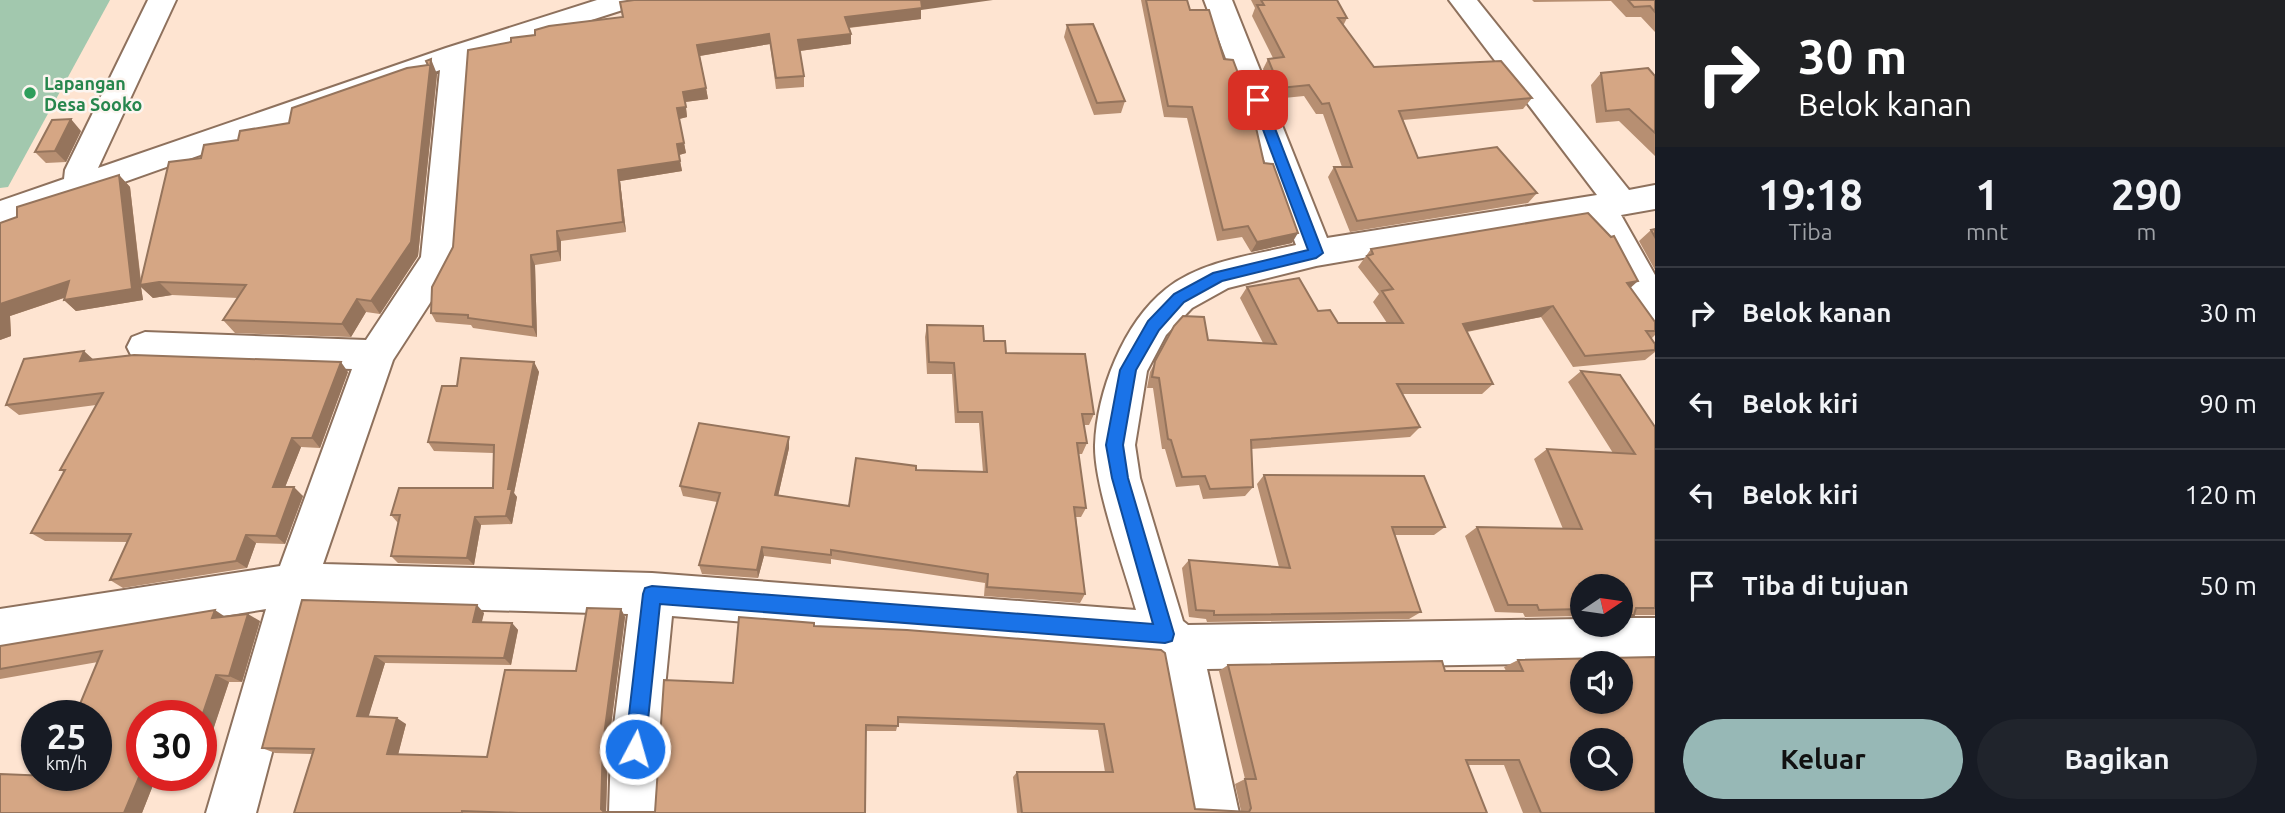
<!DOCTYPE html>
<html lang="id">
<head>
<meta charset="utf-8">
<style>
  :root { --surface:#171b24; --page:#20242c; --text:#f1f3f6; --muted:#9ea1a6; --line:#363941; --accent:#97b8b6 }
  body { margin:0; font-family:Ubuntu,sans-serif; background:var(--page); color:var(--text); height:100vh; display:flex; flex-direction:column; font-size:26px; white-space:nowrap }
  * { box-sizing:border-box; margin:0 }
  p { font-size:23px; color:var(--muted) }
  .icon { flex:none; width:38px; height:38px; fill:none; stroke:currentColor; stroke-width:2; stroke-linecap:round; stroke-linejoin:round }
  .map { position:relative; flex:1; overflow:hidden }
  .side { display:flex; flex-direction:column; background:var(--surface); width:630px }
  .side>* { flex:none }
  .top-card { background:#202124; color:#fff; overflow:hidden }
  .needle { width:46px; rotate:77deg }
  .tools { position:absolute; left:1570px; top:574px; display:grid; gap:14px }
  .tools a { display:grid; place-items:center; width:63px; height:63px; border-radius:50%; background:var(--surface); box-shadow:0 2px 5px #0004; font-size:35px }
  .speed { position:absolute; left:21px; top:700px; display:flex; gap:14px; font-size:35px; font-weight:700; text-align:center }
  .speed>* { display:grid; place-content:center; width:91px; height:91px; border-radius:50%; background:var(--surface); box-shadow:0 2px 5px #0004; line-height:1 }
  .speed small { font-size:18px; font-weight:400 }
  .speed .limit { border:10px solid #d22; background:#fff; color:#111 }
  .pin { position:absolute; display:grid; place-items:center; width:60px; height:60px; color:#fff; margin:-30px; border-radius:14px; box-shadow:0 4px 10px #0006 }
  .me { position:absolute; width:77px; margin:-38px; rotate:6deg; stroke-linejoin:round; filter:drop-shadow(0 0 5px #0008) }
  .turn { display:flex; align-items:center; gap:24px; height:147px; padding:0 28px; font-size:32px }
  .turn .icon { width:91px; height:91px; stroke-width:2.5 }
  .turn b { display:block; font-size:49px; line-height:60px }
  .eta { display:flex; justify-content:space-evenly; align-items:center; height:119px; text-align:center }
  .eta b { font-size:42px; font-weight:700; line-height:49px }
  .button { display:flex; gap:14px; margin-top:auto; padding:14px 28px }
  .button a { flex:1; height:80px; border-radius:42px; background:var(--accent); color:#111; font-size:28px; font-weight:700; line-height:80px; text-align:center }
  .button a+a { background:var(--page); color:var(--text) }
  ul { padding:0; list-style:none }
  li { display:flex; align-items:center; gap:21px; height:91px; padding:0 28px; border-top:2px solid var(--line) }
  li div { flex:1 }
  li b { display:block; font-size:26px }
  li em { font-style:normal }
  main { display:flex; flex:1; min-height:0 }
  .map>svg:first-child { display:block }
  .green { fill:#a2c8ae }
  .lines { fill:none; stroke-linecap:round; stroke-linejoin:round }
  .minor-casing { stroke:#8e715d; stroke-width:4 }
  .minor { fill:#fff; fill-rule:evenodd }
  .wall { fill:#b78f72 }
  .shaded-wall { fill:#95745c }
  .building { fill:#d5a684; stroke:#95745c; stroke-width:2; fill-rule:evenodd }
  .route { fill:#1a73e8; stroke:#114b97; stroke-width:2 }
  .leisure-dot { fill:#2e9e5b; stroke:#fcf5f0; stroke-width:2.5 }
  .labels { text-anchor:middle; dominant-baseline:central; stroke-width:5; stroke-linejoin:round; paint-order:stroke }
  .far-leisure-label { font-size:18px; font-weight:bold; fill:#27864d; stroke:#fcf5f0; text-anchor:start }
</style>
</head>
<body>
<main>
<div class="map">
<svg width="1655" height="813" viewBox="0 0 1655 813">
  <rect width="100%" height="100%" fill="#fee4d1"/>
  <path class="green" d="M0 0H110L8 187 0 188Z"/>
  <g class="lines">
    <defs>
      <path id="minor" d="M148 0H176L98 168 446 48 597 0H639L635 6 470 59 455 257 439 289 393 360 323 564 652 573 1136 610C1124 567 1094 486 1095 445 1097 392 1123 323 1166 289 1201 261 1253 255 1296 245L1204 0H1232L1327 238 1597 195 1449 0H1477L1629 190 1655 185V209L1621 215 1655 275V322L1642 318 1591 219 1316 266 1228 288 1192 308 1166 335 1147 371 1135 445 1140 478 1183 621 1188 625 1582 619V625H1620V618H1655V662L1207 669 1239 813H1189L1160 659 1155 655 672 616 659 749V813H609L611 749 628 614 311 605 256 813H206L266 609 0 653V609L280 566 352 369 145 362 132 357 127 347 132 337 145 332 366 340 421 257 440 70 0 226V201L64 179 65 170Z"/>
    </defs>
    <use href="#minor" class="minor-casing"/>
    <use href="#minor" class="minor"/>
  </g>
  <path class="wall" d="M1141 0H1187L1190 10 1224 59 1264 163 1292 243 1251 252 1242 237 1217 241 1187 118 1164 117Z
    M1251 0H1337L1347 18 1343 26 1374 67 1532 98 1523 109 1403 120 1418 158 1537 193 1528 203 1350 232 1328 177 1334 167H1342L1323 114H1316L1304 96 1274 99 1263 69 1268 59 1273 58 1252 16 1255 8Z
    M1532 0H1655V32L1641 17H1626L1611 1 1534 2Z
    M921 10V19L849 28 851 44 800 51 804 76V87L776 89 770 44 700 56 708 99 685 102 687 117 679 119 686 153 679 155 682 171 620 181 626 232 561 241V261L535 265 537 337 473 328 471 325 436 322 431 313 453 247 511 42 535 35Z
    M1067 25 1125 101 1121 113 1094 115 1064 37Z
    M1601 73 1655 76V156L1619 121 1596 123 1591 85Z
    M437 74 418 256 380 314 366 312 351 337 235 333 223 320 238 298 172 295 153 298 141 287 143 300 76 311 64 300V298L10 316 11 336 0 340 17 217 119 175 130 187 141 281 201 158 238 140Z
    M81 131 66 162 46 163 35 152Z
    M1655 229V270L1639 241 1651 230Z
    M1371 249 1630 288 1655 322V335L1651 339 1655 344V352L1645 360 1573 367 1541 317 1467 332 1493 384 1482 394H1402L1420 427 1410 437 1251 449 1253 487 1245 496 1203 499 1199 485 1176 487 1165 449H1162L1153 388H1147L1150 372 1174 326 1208 340 1263 343 1240 298 1247 287 1318 311 1338 323H1387L1373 302 1379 294 1358 267Z
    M927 325 984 341 1006 353 1094 414 1089 425H1084L1087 443 1082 454H1078L1086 508 1081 517H1076L1085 594 1080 603 984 596 985 583 831 559V564L764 556 758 578 702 574 699 565 717 502 683 496 680 486 789 437V448L778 496 849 506 916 470 983 472 979 423H955L952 374H927L925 337Z
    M94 360 348 372 320 448 301 447 285 487 303 496 285 544 256 543 247 568 123 588 110 580 128 542 45 541 31 533 64 472 60 470 96 405 19 415 6 405Z
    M534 362 539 372 514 493 517 497 512 524 481 525 474 565 398 563 391 556 398 523 391 515 493 488V453L434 451 428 442 457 386Z
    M1581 371 1655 427V615H1632L1620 621V586H1582V616L1525 617 1523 613 1495 612 1465 536 1477 527 1563 529 1534 459 1547 449 1613 453 1568 382Z
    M1264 475 1445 527 1434 535H1395L1421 612 1409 619 1207 622 1206 619 1189 617 1182 568 1189 560 1279 567 1257 484Z
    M302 600 484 613 481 623H512L518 630 511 665 385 663 368 717 406 724 398 754 487 757 576 671 621 609 625 617 608 749 606 812H655L733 683 814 626 1161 650 1195 809 1241 811 1235 784 1245 779 1219 671 1228 665 1445 671H1506L1504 667 1518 660 1655 813H1523L1504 765H1468L1487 813H1017L1013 777 1017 772H1105L1098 730 898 723 896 731H866L865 813H294L312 754 275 753 262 748Z
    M224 616 260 621 242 682H229L207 748H201V716H142V775H157L142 813 50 776 98 662 0 679V646Z"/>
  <path class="shaded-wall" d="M921 0H993L921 10V19L845 28V17Z
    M769 34 770 44 699 56 697 45Z
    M851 34V44L799 51 798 40Z
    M431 59 437 74 418 256 380 314 371 301Z
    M706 88 708 99 685 102 683 92Z
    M686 107 687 117 679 119 677 108Z
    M71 119 81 131 66 162 55 151Z
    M684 143 686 153 679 155 677 144Z
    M680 161 682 171 620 181 626 232 623 222 618 170Z
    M119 175 130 187 141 285 159 282 172 295 153 298 141 287 143 300 76 311 64 300Z
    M557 231 561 241V261L558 251Z
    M1298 233 1292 243 1251 252 1257 242Z
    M531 255 535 265 537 337 533 327Z
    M69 281 81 292 10 316 11 336 0 340V304Z
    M1638 281 1626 292 1627 283Z
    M357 299 366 312 351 337 342 324Z
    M1553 306 1541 317 1453 334 1463 324Z
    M84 351 95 361H80Z
    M341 362 348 372 320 448 312 438Z
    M534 362 539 372 514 493 517 497 512 524 506 516 508 489Z
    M789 437V448L776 505 775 495Z
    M292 438 301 447 282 495 273 487Z
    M294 487 303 496 285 544 276 536Z
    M475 517 481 525 474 565 467 558Z
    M246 535 256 543 247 568 236 561Z
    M762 547 764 556 758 578 757 570Z
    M477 605 484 613 480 630 473 622Z
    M621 609 625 617 608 749 606 813 601 809 603 743Z
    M215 610 227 618H212Z
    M248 614 260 621 242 682 229 676Z
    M512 623 518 630 511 665 504 658Z
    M375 656 385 663 367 722 357 716Z
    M216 675 229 682 207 748 201 746V719Z
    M397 718 406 724 397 759 387 754Z
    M142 770V775H157L142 813H124Z"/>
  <path class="building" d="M634 0H921L922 8 845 17 851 34 798 40 804 76 776 78 769 34 697 45 706 88 683 92 686 107 677 108 684 143 677 144 680 161 618 170 623 222 557 231 558 251 531 255 533 327 468 318V315L431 313 432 287 453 247 468 50 511 42V38L535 35V30L549 26 623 17 620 2Z
    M1146 0H1187L1190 10H1209L1224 59 1233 60 1252 110 1264 163 1273 164 1298 233 1257 242 1248 226 1223 230 1192 107 1168 106Z
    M1261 0H1337L1347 18H1338L1374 67 1501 61 1532 98 1399 111 1418 158 1497 147 1537 193 1357 221 1334 167H1352L1329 103 1322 104 1309 85 1280 88 1268 59 1284 57 1257 5H1264Z
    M1628 0H1655V12L1650 6 1634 7Z
    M1093 24 1125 101 1097 103 1067 25Z
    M431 59 411 242 371 301 357 299 342 324 223 320 246 285 159 282 140 285 169 162 201 158 204 145 238 140 240 131 289 123 292 108 407 68 428 65 426 61Z
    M1648 68 1655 76V133L1629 109 1606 111 1601 73Z
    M71 119 55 151 35 152 52 120Z
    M119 175 132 289 64 300 69 281 0 304V223L17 217V207Z
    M1588 213 1611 237 1614 236 1638 281 1627 283 1655 322V331H1646L1655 344V350L1585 356 1553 306 1463 324 1493 384H1397L1420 427 1251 440 1253 487 1210 489 1205 476 1182 477 1171 440 1168 439 1159 378 1152 377 1155 361 1174 326 1183 316 1204 317 1208 340 1276 344 1247 287 1299 278 1318 311 1330 310 1338 323H1403L1382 291 1393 289 1367 256 1373 254 1371 249Z
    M1655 229V237L1651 230Z
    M927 325 983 326 984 341H1005L1006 353 1085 354 1094 414H1082L1087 443H1077L1086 508 1074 507 1085 594 987 587 988 574 831 550V555L762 547 757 570 699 565 720 493 680 486 699 423 789 437 775 495 849 506 856 458 916 466V470L987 472 982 412H958L954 363 929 362Z
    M84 351 80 361 134 355 341 362 312 438H292L273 487H294L276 536 246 535 236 561 110 580 131 534 31 533 65 470H60L103 393 6 405 24 359Z
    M461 358 534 362 508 489H512L506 516 475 517 467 558 391 556 400 515H391L399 488H493L494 445 428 442 442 386H457Z
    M1581 371 1620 375 1655 427V608H1636L1634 615H1620V586H1582V609L1539 610 1537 605H1508L1477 527 1582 529 1547 449 1635 454Z
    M1264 475 1424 476 1445 527H1392L1421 612 1214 615V611L1196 610 1189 560 1290 568Z
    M302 600 477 605 473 622 512 623 504 658 375 656 357 716 397 718 387 754 487 757 505 670 576 671 587 608 621 609 603 743 601 809 604 812H655L664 680 733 683 739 617 814 623V626L907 630 1161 650 1165 653 1195 809 1249 812 1251 808 1245 779H1256L1228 665 1442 661 1445 671H1523L1518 660 1655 657V813H1541L1519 760H1466L1487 813H1022L1017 772H1113L1104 724 898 717V726L866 725 865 813H519L462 811V813H294L314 749 262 748ZM1582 663H1620V702H1582ZM1582 740H1620V779H1582Z
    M215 610 212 618 248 614 229 676 216 675 201 719V716H142V770L124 813H0V774L50 776V775H96V716H75L102 651 0 669V646Z"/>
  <path class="route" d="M1258 96 1264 100 1323 253 1316 258 1222 281 1184 302 1159 330 1136 370 1123 445 1128 478 1174 634 1172 641 1165 643 660 604 645 749 642 756 635 759 628 756 625 749 643 594 645 588 652 586 1153 624 1112 478 1106 445 1120 370 1148 321 1174 294 1213 273 1308 250 1252 100Z"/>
  <circle class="leisure-dot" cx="30" cy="93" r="7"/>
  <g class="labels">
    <g class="far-leisure-label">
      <text x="44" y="83">Lapangan<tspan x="44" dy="21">Desa Sooko</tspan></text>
    </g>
  </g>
</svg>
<div class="tools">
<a><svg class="needle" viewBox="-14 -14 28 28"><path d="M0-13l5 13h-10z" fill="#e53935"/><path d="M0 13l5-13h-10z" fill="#9ea1a6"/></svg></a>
<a><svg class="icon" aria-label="sound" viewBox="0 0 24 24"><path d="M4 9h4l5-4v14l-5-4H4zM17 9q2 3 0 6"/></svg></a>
<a><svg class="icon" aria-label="search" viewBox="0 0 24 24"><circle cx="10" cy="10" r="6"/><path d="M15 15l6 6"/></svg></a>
</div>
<div class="speed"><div>25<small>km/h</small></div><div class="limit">30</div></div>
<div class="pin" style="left:1258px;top:100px;background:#d93025"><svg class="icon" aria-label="arrive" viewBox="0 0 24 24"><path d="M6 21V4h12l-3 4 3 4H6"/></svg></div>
<svg class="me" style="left:635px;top:749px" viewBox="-20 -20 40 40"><circle r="17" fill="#1a73e8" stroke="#fff" stroke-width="3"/><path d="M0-11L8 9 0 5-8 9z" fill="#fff"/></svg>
</div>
<section class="side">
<div class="top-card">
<div class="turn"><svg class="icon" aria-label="right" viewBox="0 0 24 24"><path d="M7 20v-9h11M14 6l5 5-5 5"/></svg><div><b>30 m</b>Belok kanan</div></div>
</div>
<div class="eta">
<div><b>19:18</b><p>Tiba</p></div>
<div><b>1</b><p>mnt</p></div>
<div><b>290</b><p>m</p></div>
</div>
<ul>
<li><svg class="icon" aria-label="right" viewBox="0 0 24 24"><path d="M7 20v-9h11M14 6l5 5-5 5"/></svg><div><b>Belok kanan</b></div><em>30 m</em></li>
<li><svg class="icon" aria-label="left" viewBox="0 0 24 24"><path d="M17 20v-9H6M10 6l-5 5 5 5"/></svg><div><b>Belok kiri</b></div><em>90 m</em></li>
<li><svg class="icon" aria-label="left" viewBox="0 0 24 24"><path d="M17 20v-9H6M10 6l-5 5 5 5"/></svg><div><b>Belok kiri</b></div><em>120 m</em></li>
<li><svg class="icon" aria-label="arrive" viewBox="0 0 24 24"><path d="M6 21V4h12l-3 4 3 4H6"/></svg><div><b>Tiba di tujuan</b></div><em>50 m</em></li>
</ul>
<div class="button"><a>Keluar</a><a>Bagikan</a></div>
</section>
</main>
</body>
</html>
